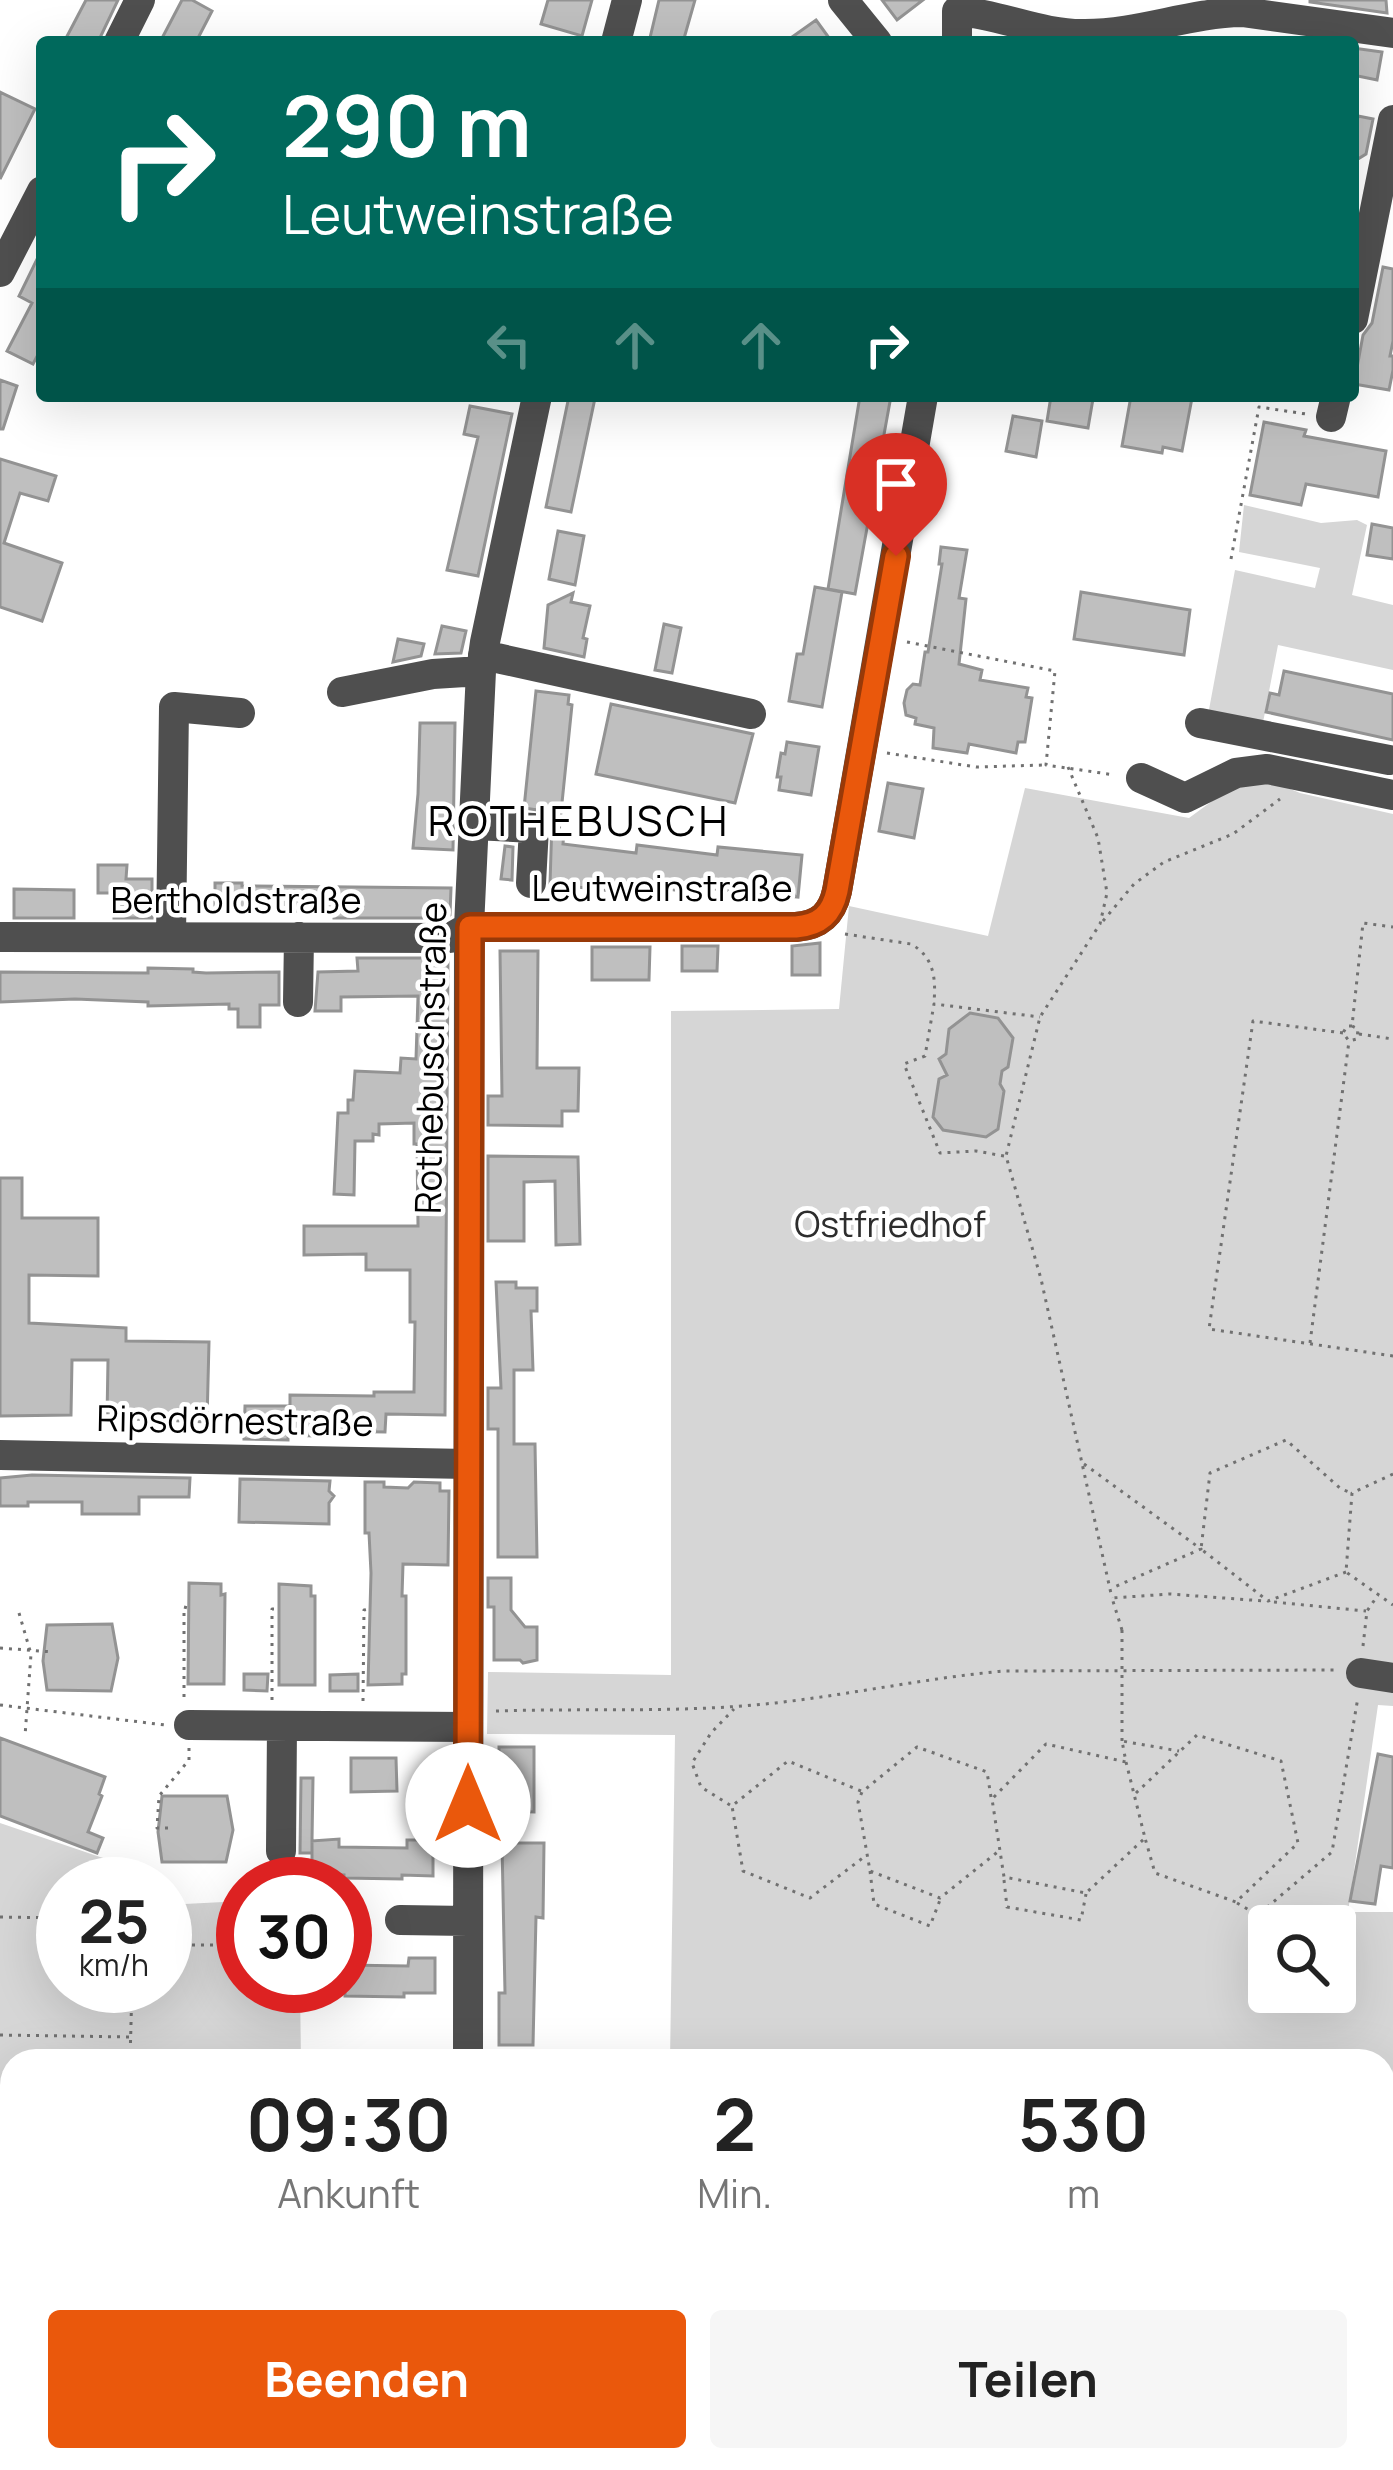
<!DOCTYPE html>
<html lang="de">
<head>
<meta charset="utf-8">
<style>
  :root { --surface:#fff; --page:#f6f6f6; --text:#222; --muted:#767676; --accent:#ea580c }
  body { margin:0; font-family:Manrope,sans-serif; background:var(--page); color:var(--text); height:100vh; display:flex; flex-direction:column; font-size:45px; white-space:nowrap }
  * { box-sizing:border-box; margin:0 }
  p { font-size:39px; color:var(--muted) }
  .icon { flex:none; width:66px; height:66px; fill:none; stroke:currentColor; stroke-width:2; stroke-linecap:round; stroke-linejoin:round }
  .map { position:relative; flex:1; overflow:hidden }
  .details { position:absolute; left:0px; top:2049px; width:1395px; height:423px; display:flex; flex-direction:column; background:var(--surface); border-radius:36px 36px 0 0; box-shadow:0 12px 48px #0002 }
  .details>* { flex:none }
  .top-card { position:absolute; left:36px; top:36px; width:1323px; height:366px; border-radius:12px; box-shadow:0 12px 48px #0002; background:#00695c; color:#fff; overflow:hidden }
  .buttons { position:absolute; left:1248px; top:1905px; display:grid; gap:24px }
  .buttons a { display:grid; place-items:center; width:108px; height:108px; border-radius:12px; background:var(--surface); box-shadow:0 12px 48px #0002; font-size:60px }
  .speed { position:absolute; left:36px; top:1857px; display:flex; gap:24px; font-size:60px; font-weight:700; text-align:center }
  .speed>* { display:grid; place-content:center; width:156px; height:156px; border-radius:50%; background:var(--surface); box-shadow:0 12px 48px #0002; line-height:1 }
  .speed small { font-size:30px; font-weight:400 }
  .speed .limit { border:18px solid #d22; background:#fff; color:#111 }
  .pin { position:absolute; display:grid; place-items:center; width:102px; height:102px; color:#fff; margin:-123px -51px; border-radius:50% 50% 50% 0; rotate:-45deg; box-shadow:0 0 12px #0007 }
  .pin .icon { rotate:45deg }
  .me { position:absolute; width:132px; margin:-66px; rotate:0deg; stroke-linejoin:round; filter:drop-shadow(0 0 9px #0008) }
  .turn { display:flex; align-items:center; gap:42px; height:252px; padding:0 48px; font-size:54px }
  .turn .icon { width:156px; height:156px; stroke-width:2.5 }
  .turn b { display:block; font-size:84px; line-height:102px }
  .lanes { display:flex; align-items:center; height:114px; padding:0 48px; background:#0003; justify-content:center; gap:60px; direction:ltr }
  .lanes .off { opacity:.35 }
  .eta { display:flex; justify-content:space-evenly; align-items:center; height:204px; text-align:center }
  .eta b { font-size:72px; font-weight:700; line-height:84px }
  .primary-button { display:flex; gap:24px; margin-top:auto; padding:24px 48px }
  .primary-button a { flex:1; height:138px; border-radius:12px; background:var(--accent); color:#fff; font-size:48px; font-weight:700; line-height:138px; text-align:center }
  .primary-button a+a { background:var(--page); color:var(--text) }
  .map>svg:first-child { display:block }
  .green { fill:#d6d6d6; fill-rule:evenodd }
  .building { fill:#bfbfbf; stroke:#939393; stroke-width:3 }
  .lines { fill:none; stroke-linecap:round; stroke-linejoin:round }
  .path { stroke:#717171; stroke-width:3; stroke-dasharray:3 6; stroke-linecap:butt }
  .minor { stroke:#4f4f4f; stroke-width:30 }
  .path-bridge { stroke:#717171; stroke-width:3; stroke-dasharray:3 6; stroke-linecap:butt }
  .route-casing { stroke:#983908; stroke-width:30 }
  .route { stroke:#ea580c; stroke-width:21 }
  .labels { text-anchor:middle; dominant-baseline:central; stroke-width:9; stroke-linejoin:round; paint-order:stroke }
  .street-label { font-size:36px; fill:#000; stroke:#fff }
  .park-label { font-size:36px; fill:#2d2d2d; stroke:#fff }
  .quarter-label { font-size:42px; letter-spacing:3px; fill:#000; stroke:#fff }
</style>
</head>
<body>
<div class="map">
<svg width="1393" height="2470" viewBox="0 0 1393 2470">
  <rect width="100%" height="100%" fill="#fff"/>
  <path class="green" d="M1244 505 1321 523 1357 520 1367 525 1352 595 1393 605V670L1278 645 1259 743 1205 731 1235 570 1315 588 1320 568 1239 552Z
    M1271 781 1300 793 1393 814V1706L1378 1705 1348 1912H1393V2069L1383 2128V2061H670L675 1735 487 1734 488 1672 671 1675V1011L839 1009 849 906 988 936 1025 788 1189 818 1230 788ZM1269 1926H1335V1992H1269Z
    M0 1823 100 1857 148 1871 149 1884H63V1986H165V1905L243 1901V1986H300L301 2061H12V2313H0Z"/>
  <path class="building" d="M86 0H118L98 42H64Z
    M182 0H192L212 11 196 42H160Z
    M548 0H592L582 36 541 24Z
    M659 0H695L683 42H649Z
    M882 0H923L897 20Z
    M1310 0H1386L1387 13 1310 2Z
    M816 20 832 42H785Z
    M1353 48 1382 52 1377 80 1353 75Z
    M0 92 35 109 0 179Z
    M1358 116 1373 119 1366 154 1353 162V122L1357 123Z
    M42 249V347L33 364 7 351 32 303 19 296Z
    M1383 267 1393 269V341L1390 356H1393V370L1389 390 1354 384 1363 335 1372 323Z
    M0 380 17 386 3 429H0Z
    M569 396 595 398 571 512 546 507Z
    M860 396H891L855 594 828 589Z
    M1051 396 1093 399 1088 428 1047 421Z
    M1131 396 1192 398 1182 451 1163 447 1162 453 1122 446Z
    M470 406 512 414 478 576 447 570 478 437 464 434Z
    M1013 416 1042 421 1036 457 1006 451Z
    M1264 422 1306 430 1304 436 1386 451 1378 497 1306 484 1301 505 1250 495Z
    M0 459 56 476 48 501 20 493 4 543 62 563 42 621 0 607Z
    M1372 524 1393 528V559L1367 555Z
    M558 531 584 536 575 585 549 579Z
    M941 547 967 550 959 598 966 599 959 664 982 670 980 680 1028 688 1026 697 1032 698 1025 742H1018L1016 753 969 744 967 753 933 748 934 728 915 724 916 718 906 715 904 703 907 690 913 684 920 685 925 652H928L942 564H939Z
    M815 587 842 592 822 707 789 701 797 654H803Z
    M1081 592 1190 610 1184 655 1074 639Z
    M573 593 571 602 590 606 583 638 587 639 584 657 544 648 548 605Z
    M664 624 681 628 672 673 655 670Z
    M442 626 466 631 461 653 435 654Z
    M398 639 424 644 421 656 393 662Z
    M1284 671 1393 694V740L1266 712 1270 693 1279 695Z
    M536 691 569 695 568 704 572 705 559 832H564L563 844 636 853 637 845 717 855 718 847 802 855 798 897 693 887V892L631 885 630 893 550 884 552 820 544 811 524 808Z
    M611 704 753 734 735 803 596 774Z
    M420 723H455L453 850 413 848 418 794Z
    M787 742 819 747 811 795 779 790 781 777H777L781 753 785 754Z
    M888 783 923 789 914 838 879 831Z
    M505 846 513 847 512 880 501 879Z
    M98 865H127L126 879H152V918H114V893H98Z
    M215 883H242V886L451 888 450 915 445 918H334V911H215Z
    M14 889 74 890V918H14Z
    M820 943V975H792V946Z
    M682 946H718L717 971H682Z
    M592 947H650L649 980H592Z
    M500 951H538L537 1068H579L578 1111H562V1126L488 1125V1096H502Z
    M357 958H448L445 1415 386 1414 385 1432 313 1431V1436L288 1435V1440L244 1439 245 1406H290V1395L374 1396V1392H414L415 1322H410V1270H366V1254L304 1255V1226H418L417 1144H414V1123L379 1124V1135L373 1134V1141H355L354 1195 334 1194 338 1113H348V1100H353L355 1071 400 1073 401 1058 416 1059 418 996 341 997V1011H315L318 972 358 971Z
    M148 968 193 969V972L206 973 279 972V1005H260V1027H238V1009H229V1004L148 1006V1002L75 999 0 1002V972L148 973Z
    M970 1013 998 1018 1013 1038 1008 1067 1002 1071 1000 1084 1004 1091 998 1129 986 1137 943 1130 933 1117 939 1079 947 1075 939 1059 946 1054 949 1029Z
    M488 1156 578 1157 580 1244 556 1245 555 1181 524 1182V1241H488Z
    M0 1178H22V1218H98V1276L29 1275V1323L126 1328V1341L209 1342 207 1422 107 1418 108 1360H72L71 1415 0 1416Z
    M496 1282H516V1288H537V1311H531L533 1370H514V1444H535L537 1557H498V1429H488V1388H501Z
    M32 1475 190 1478 189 1497H139V1514H82V1502H28V1506H0V1478Z
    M240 1479 330 1481 329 1491 334 1496 329 1503V1524L239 1522Z
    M365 1482H384V1487L408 1488 414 1482 440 1483V1491H449L448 1565 403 1564 402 1596H406V1674H402V1684L368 1685 371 1573 369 1533H365Z
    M488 1578H511V1610L525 1627H537V1660L523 1663 520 1660H494V1607H488Z
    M189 1583 221 1584V1595L225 1594 224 1684H188Z
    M279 1584 311 1586V1596H315V1685H279Z
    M112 1624 118 1658 111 1691 47 1690 43 1661 47 1625Z
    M244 1674H268L267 1691 244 1690Z
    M358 1674V1691H330V1675Z
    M0 1738 105 1777 99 1794 102 1796 88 1832 103 1838 97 1853 0 1816Z
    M499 1747H534V1812L499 1811Z
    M1378 1754 1393 1757V1868L1381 1866 1375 1904 1350 1901Z
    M351 1758H396L397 1791 351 1792Z
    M301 1778H313L312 1841 339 1839V1847L407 1848V1840H433V1876L402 1875V1879L344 1878V1875L312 1874V1841V1853H300Z
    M162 1796H227L233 1830 226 1862H162L158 1832Z
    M502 1843H544L543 1918 536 1917 533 2045H499V1993H505Z
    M409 1958H435V1993H404V1997L345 1996V1965L408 1966Z"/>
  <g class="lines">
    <path class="path" d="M1231 559 1259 407 1306 414
      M907 642 1055 671 1046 765 1115 775
      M887 753 976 767 1044 765
      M1068 767 1098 838 1107 893 1100 924 1040 1017 1006 1156 1041 1279 1112 1598
      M1103 921 1134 884 1164 862 1233 834 1280 799
      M845 934 911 944C934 957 936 978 934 1002
      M1352 1026H1347L1343 1033 1349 1041 1357 1039 1358 1029 1352 1026 1363 923 1393 927
      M1343 1033 1253 1021 1209 1329 1393 1356
      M1359 1034 1393 1039
      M1004 1156 976 1151 940 1153 904 1064 925 1056 934 1004 1040 1017
      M1310 1343 1349 1041
      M1084 1464 1201 1549 1112 1588
      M1393 1474 1352 1493 1346 1572 1393 1605
      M1346 1572 1268 1601 1201 1549 1210 1473 1286 1440 1341 1489 1352 1493
      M1274 1602 1366 1611
      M19 1613 31 1654 25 1736
      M1122 1630 1112 1598 1170 1594 1264 1601
      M1363 1646 1367 1611 1378 1595
      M0 1648 53 1652
      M184 1697V1607L188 1608
      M272 1700V1609H278
      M363 1701 364 1610 369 1609
      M0 1705 165 1725
      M496 1711C585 1708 676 1713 765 1704 845 1696 924 1678 1004 1671L1336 1670
      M1126 1762 1145 1838 1086 1893 1004 1877 992 1799 1046 1744 1126 1762 1122 1741 1179 1751
      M861 1791 788 1761 732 1806 743 1871 810 1898 864 1857
      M1136 1793 1197 1735 1281 1761 1298 1843 1236 1902 1155 1873 1145 1838
      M991 1797 987 1772 917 1747 862 1792 858 1802 870 1871 940 1898 1000 1850
      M730 1805 701 1787 692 1763 711 1733 734 1709
      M168 1828H157L159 1796 189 1760V1748
      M870 1871 874 1904 930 1926 940 1900
      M1004 1880 1007 1907 1081 1920 1086 1894
      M1237 1903 1258 1915 1332 1852 1358 1697
      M0 1917 63 1918
      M165 1945H243
      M0 2035 131 2037
      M130 2061 132 1986
      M0 2147 12 2148
      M0 2256 12 2253
      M0 2303H12"/>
    <path class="minor" d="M843 0 877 42
      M119 42 140 0
      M616 42 627 0
      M957 42V11C1000 14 1041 35 1085 34 1139 34 1189 13 1242 12L1393 33
      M0 272 42 191
      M1353 319 1393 120
      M1331 417 1336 396
      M483 655 751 714
      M342 692 433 674 481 671
      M1200 723 1389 760
      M1141 778 1185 798 1236 773 1267 769 1393 795
      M474 825 534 828 531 883
      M0 937 450 938 469 927H796C820 925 832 914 837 891L923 396
      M171 937 174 707 240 713
      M298 1002 299 937
      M0 1455 468 1464
      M1361 1673 1393 1678
      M189 1725 468 1727
      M281 1851 282 1726
      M400 1920 468 1921
      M468 2061 469 927 481 671 485 642 537 396
      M0 2433H12
      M79 2470 80 2460
      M466 2470V2460"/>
    <path class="path-bridge" d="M1122 1630V1741"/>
  </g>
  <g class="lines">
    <defs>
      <path id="route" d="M468 1805 470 927H796C820 925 832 914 837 891L896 556"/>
    </defs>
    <use href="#route" class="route-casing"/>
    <use href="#route" class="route"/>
  </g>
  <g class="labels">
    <g class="street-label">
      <text x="662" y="887">Leutweinstraße</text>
      <text x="236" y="899">Bertholdstraße</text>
      <text transform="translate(430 1058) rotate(-89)">Rothebuschstraße</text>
      <text transform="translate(235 1420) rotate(1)">Ripsdörnestraße</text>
    </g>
    <g class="park-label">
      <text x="890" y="1223">Ostfriedhof</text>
    </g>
    <g class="quarter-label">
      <text x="579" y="820">ROTHEBUSCH</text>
    </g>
  </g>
</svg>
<div class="buttons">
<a><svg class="icon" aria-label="search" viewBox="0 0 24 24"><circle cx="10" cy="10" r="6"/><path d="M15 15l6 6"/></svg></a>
</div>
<div class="speed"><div>25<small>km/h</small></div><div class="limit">30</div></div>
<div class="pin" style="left:896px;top:556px;background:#d93025"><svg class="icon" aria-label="arrive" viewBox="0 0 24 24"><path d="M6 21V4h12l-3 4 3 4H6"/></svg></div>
<svg class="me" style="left:468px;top:1805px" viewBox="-20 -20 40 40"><circle r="19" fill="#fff"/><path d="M0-13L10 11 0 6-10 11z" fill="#ea580c"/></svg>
<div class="top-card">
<div class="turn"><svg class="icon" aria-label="right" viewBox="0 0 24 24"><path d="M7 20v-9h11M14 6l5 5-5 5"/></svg><div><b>290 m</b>Leutweinstraße</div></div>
<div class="lanes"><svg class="icon off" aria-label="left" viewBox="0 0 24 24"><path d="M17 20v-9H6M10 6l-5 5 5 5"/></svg><svg class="icon off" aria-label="ahead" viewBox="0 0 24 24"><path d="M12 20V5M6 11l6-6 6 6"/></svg><svg class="icon off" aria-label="ahead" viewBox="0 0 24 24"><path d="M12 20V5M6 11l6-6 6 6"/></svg><svg class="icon" aria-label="right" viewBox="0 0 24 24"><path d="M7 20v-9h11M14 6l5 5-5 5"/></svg></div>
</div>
<section class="details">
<div class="eta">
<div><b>09:30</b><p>Ankunft</p></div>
<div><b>2</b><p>Min.</p></div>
<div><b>530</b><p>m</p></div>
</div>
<div class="primary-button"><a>Beenden</a><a>Teilen</a></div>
</section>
</div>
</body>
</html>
